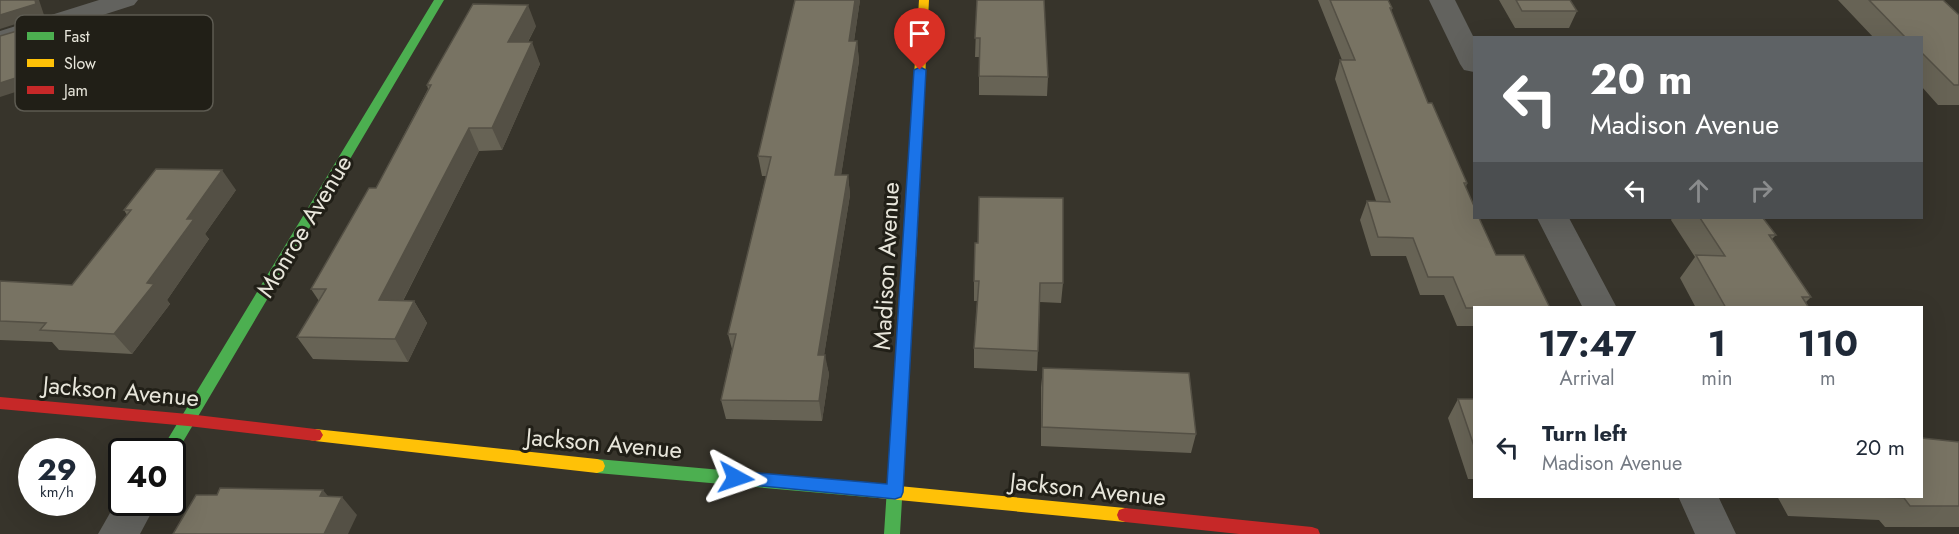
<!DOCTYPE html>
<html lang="en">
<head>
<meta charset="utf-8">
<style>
  :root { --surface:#fff; --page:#f2f2f3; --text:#1f2937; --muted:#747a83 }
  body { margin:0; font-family:Jost,sans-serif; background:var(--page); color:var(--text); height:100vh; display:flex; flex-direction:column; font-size:22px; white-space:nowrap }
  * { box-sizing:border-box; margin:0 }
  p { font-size:20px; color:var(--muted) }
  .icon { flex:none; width:33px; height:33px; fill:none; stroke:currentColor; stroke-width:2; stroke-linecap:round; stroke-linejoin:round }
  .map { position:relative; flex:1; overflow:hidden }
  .details { position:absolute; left:1473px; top:306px; width:450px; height:192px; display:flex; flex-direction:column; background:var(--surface); border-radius:0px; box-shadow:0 6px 24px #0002 }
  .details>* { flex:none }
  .banner { position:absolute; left:1473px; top:36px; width:450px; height:183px; border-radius:0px; box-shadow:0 6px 24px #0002; background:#5e6265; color:#fff; overflow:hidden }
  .speed { position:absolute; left:18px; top:438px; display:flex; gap:12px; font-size:30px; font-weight:700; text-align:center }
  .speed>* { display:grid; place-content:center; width:78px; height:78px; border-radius:50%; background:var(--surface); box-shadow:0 6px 24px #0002; line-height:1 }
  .speed small { font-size:15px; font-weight:400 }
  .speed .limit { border:3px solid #111; border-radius:9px; background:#fff; color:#111 }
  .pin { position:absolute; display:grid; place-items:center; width:51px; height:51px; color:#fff; margin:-62px -26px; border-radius:50% 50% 50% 0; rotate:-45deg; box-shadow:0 0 6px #0007 }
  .pin .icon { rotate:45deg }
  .me { position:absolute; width:66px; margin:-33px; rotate:95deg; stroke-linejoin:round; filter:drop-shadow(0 0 4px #0008) }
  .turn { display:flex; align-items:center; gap:21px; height:126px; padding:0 18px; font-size:27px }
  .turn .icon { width:78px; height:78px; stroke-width:2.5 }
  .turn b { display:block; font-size:42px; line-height:51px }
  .lanes { display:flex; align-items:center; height:57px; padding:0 18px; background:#0003; justify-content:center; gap:30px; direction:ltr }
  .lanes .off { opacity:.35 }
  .eta { display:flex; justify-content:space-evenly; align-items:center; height:102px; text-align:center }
  .eta b { font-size:36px; font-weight:700; line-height:42px }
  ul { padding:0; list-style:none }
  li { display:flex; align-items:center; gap:18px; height:78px; padding:0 18px }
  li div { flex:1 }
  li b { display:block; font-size:22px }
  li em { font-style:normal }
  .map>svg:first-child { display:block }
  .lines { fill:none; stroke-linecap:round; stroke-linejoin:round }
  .street { fill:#62625e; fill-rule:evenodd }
  .fast { fill:#4caf50; fill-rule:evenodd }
  .slow { fill:#ffc107; fill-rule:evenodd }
  .jam { fill:#c62828; fill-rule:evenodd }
  .wall { fill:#676355 }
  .shaded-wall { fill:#545045 }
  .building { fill:#787363; stroke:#545045; stroke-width:1.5 }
  .route { fill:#1a73e8; stroke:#114b97; stroke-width:1.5 }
  .labels { text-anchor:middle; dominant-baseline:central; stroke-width:6; stroke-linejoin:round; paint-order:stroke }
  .street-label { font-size:24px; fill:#e8e6db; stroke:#211f17 }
  .key { fill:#211f17; stroke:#5d5b52; stroke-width:1.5 }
  .key-label { font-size:16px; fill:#e8e6db }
</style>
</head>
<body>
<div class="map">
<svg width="1959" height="534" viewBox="0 0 1959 534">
  <rect width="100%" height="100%" fill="#37342b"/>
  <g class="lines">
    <path class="street" d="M99 0H138L134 5 0 48V31Z
      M1429 0H1455L1474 38V72L1464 70 1460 64Z
      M1537 218H1569L1617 308H1583Z
      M122 492V502H157L140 534H98Z
      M1678 496H1718L1736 534H1695Z"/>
    <path class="fast" d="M434 0H444L174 457 172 452H160Z
      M909 253 916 258 900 534H884L902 258Z
      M597 459 878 484 884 486 886 491 884 496 878 498 597 473 591 471 589 466 591 461Z"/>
    <path class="slow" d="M919 0H929L916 258 909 263 902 258Z
      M315 429 597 459 603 461 605 466 603 471 597 473 315 441 310 440 307 435 310 430Z
      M878 484 1125 508 1131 510 1133 515 1131 520 1125 522 878 498 872 496 870 491 872 486Z"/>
    <path class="jam" d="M0 397 188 414 315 429 320 430 323 435 320 440 315 441 188 426 0 409Z
      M1125 508 1312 527 1318 529 1320 534H1239L1125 522 1119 520 1117 515 1119 510Z"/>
  </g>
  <path class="wall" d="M860 0 854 41H857L859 61 841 175H848L850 195 824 355 829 374 822 421 726 419 721 400 732 349 728 334 766 176H762L758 156Z
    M977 0 1048 77 1047 96 979 95V57H975Z
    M1318 0H1388L1392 8 1391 11 1428 103 1467 183 1466 187 1474 308V326H1457L1444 295H1420L1406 256H1371L1360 220 1367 201H1376L1335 79 1340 60H1342Z
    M1499 0H1570L1577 11 1569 28H1515Z
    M1838 0H1943L1959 15V105H1938L1922 87V38H1874Z
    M536 26 528 42 540 64 502 150 479 151 403 301H414L427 323 408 362 313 359 297 337 319 301 311 289 376 188 428 89 427 85Z
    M236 190 205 234 209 239 167 300 170 304 132 354 59 350 52 342 0 340V281L72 285 127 215 124 210Z
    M1672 218H1763L1776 235 1772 239 1811 297 1806 302 1809 308H1696L1680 278 1695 257 1671 220Z
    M974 281 1063 283 1061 303 1040 302 1037 371 974 368V348L977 301H974Z
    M1043 368 1196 434 1191 453 1041 446V387Z
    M1458 399H1474V479H1468L1448 418Z
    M1959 442V527H1885L1879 520 1788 516 1777 496H1922Z"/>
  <path class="shaded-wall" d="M35 0H39L44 15 0 29V15Z
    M855 0H860L851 61 849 41Z
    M528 5 536 26 516 64 508 42Z
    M44 23 52 34 68 75 0 97V83Z
    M857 41 859 61 838 195 835 175Z
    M532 42 540 64 502 150 492 128Z
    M469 128 479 151 392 322 379 300Z
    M222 170 236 190 205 234 209 239 167 300 170 304 132 354 114 334 147 283 187 219Z
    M848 175 850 195 821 374 818 355Z
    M414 301 427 323 408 362 395 339Z
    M825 355 829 374 822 421 819 401Z
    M323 490 337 507 342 497 357 515 348 534H324L320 496Z"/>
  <path class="building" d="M0 0H35L36 4 0 15Z
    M795 0H855L849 41H857L835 175H848L818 355H825L819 401 721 400 736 334H728L771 157 758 156Z
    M977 0H1044L1048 77 979 76 980 38H975Z
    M1330 0H1388L1392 8H1390L1428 103H1432L1467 183H1464L1474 206V218H1479L1496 255H1524L1550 308H1466L1453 277H1428L1413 238 1378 237 1367 201 1390 202 1340 60H1355Z
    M1516 0H1570L1577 11H1522Z
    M1869 0H1943L1959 15V85H1954L1922 53V38H1906Z
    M473 4 528 5 508 42H532L492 128H469L379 300 414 301 395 339 297 337 326 289H311L369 188H376L431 85H427Z
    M44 23 59 64 0 83V36Z
    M156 169 222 170 187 219H194L147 283 154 284 114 334 40 330 46 323 0 321V281L72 285 131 210H124Z
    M979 197 1063 198V283H1040L1038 351 974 348 979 281H974L975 243H978Z
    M1700 218H1763L1776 235H1769L1811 297H1802L1809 308H1726L1696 255 1725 256Z
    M1043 368 1189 373 1196 434 1042 427Z
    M1458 399H1474V446Z
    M1922 438 1959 442V506H1910L1904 498 1852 496H1922Z
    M220 488 323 490 320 496 342 497 324 534H173L196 495H217Z"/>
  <path class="route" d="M920 67 926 70 903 492 901 497 895 499 731 483 728 478 731 473 736 471 887 484 914 70Z"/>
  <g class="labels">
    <g class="street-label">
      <text transform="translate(304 226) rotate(-59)">Monroe Avenue</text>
      <text transform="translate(886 266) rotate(-87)">Madison Avenue</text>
      <text transform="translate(121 391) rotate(5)">Jackson Avenue</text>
      <text transform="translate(604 443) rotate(5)">Jackson Avenue</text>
      <text transform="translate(1088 489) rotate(6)">Jackson Avenue</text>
    </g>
  </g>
  <rect x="15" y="15" width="198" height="96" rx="9" class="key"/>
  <rect x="27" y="32" width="27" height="8" fill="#4caf50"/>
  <rect x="27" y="59" width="27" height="8" fill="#ffc107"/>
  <rect x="27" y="86" width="27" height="8" fill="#c62828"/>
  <g class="key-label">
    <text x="64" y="42">Fast</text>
    <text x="64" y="69">Slow</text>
    <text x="64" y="96">Jam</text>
  </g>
</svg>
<div class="speed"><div>29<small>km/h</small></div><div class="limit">40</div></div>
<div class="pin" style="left:920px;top:70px;background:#d93025"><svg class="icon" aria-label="arrive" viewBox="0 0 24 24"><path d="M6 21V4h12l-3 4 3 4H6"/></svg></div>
<svg class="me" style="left:736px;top:478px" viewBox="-20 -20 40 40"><path d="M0-17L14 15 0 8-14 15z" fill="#1a73e8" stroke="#fff" stroke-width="4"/></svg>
<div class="banner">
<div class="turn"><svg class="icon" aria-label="left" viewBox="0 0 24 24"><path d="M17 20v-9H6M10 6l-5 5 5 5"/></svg><div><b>20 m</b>Madison Avenue</div></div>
<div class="lanes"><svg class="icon" aria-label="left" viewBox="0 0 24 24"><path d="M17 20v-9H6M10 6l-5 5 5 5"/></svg><svg class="icon off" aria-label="ahead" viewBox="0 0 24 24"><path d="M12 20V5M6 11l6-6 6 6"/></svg><svg class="icon off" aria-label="right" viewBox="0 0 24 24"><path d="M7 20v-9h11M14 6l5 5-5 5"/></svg></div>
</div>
<section class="details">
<div class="eta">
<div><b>17:47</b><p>Arrival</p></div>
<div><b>1</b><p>min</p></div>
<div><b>110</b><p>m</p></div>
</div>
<ul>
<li><svg class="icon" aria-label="left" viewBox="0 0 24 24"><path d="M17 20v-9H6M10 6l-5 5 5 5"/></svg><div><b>Turn left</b><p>Madison Avenue</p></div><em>20 m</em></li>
</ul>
</section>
</div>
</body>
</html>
